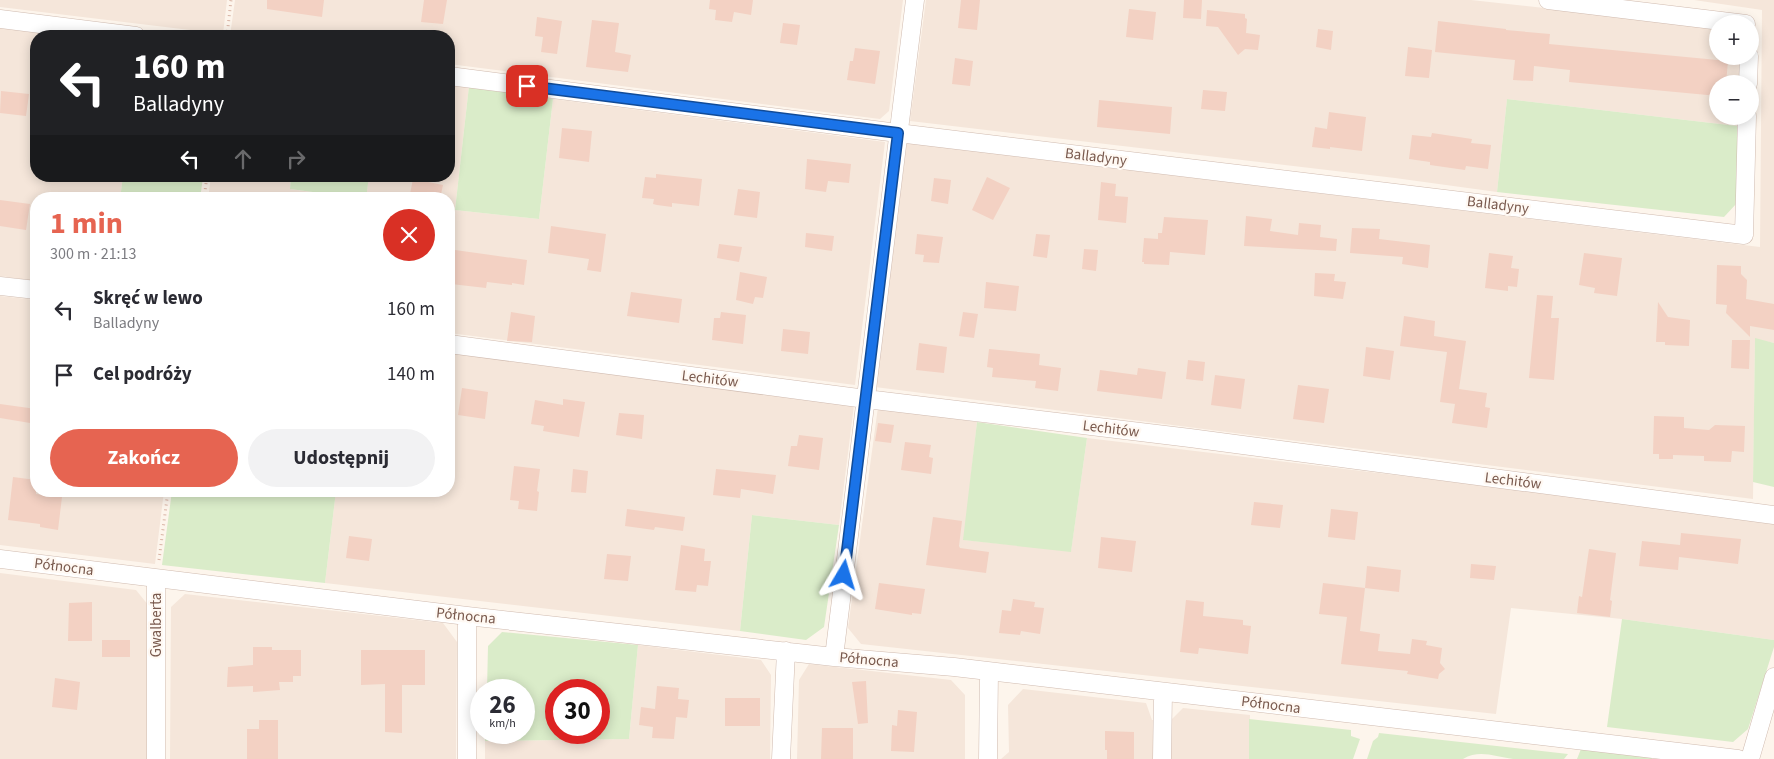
<!DOCTYPE html>
<html lang="pl">
<head>
<meta charset="utf-8">
<style>
  :root { --surface:#fff; --page:#f2f2f3; --text:#2b2b33; --muted:#7c7c81; --accent:#e66451 }
  body { margin:0; font-family:"Source Sans 3",sans-serif; background:var(--page); color:var(--text); height:100vh; display:flex; flex-direction:column; font-size:19px; white-space:nowrap }
  * { box-sizing:border-box; margin:0 }
  p { font-size:16px; color:var(--muted) }
  .icon { flex:none; width:28px; height:28px; fill:none; stroke:currentColor; stroke-width:2; stroke-linecap:round; stroke-linejoin:round }
  .map { position:relative; flex:1; overflow:hidden }
  .panel { position:absolute; left:30px; top:192px; width:425px; height:305px; display:flex; flex-direction:column; background:var(--surface); border-radius:20px; box-shadow:0 2px 12px #0003 }
  .panel>* { flex:none }
  .guide { position:absolute; left:30px; top:30px; width:425px; height:152px; border-radius:20px; box-shadow:0 2px 12px #0003; background:#202124; color:#fff; overflow:hidden }
  .tools { position:absolute; left:1709px; top:15px; display:grid; gap:10px }
  .tools a { display:grid; place-items:center; width:50px; height:50px; border-radius:50%; background:var(--surface); box-shadow:0 2px 12px #0003; font-size:25px }
  .speed { position:absolute; left:470px; top:679px; display:flex; gap:10px; font-size:25px; font-weight:700; text-align:center }
  .speed>* { display:grid; place-content:center; width:65px; height:65px; border-radius:50%; background:var(--surface); box-shadow:0 2px 12px #0003; line-height:1 }
  .speed small { font-size:12px; font-weight:400 }
  .speed .limit { border:8px solid #d22; background:#fff; color:#111 }
  .pin { position:absolute; display:grid; place-items:center; width:42px; height:42px; color:#fff; margin:-21px; border-radius:10px; box-shadow:0 2px 8px #0006 }
  .me { position:absolute; width:55px; margin:-28px; rotate:7deg; stroke-linejoin:round; filter:drop-shadow(0 0 4px #0008) }
  .turn { display:flex; align-items:center; gap:18px; height:105px; padding:0 20px; font-size:22px }
  .turn .icon { width:65px; height:65px; stroke-width:2.5 }
  .turn b { display:block; font-size:35px; line-height:42px }
  .lanes { display:flex; align-items:center; height:48px; padding:0 20px; background:#0003; justify-content:center; gap:25px; direction:ltr }
  .lanes .off { opacity:.35 }
  .round { display:grid; place-items:center; flex:none; width:52px; height:52px; border-radius:26px; background:var(--page) }
  .headline { display:flex; align-items:center; justify-content:space-between; height:85px; padding:0 20px }
  h1 { font-size:30px; font-weight:700; line-height:38px; color:var(--accent) }
  .primary-button { display:flex; gap:10px; margin-top:auto; padding:10px 20px }
  .primary-button a { flex:1; height:58px; border-radius:30px; background:var(--accent); color:#fff; font-size:20px; font-weight:700; line-height:58px; text-align:center }
  .primary-button a+a { background:var(--page); color:var(--text) }
  ul { padding:0; list-style:none }
  li { display:flex; align-items:center; gap:15px; height:65px; padding:0 20px }
  li div { flex:1 }
  li b { display:block; font-size:19px }
  li em { font-style:normal }
  .map>svg:first-child { display:block }
  .residential { fill:#f5e6da }
  .green { fill:#daecc9; fill-rule:evenodd }
  .building { fill:#f3d1c3 }
  .lines { fill:none; stroke-linecap:round; stroke-linejoin:round }
  .minor-casing { stroke:#d0bbb0; stroke-width:19 }
  .path { stroke:#d9b4a5; stroke-width:3; stroke-dasharray:1 4; stroke-linecap:butt }
  .minor { stroke:#fff; stroke-width:18 }
  .route-casing { stroke:#114b97; stroke-width:12 }
  .route { stroke:#1a73e8; stroke-width:9 }
  .labels { text-anchor:middle; dominant-baseline:central; stroke-width:4.5; stroke-linejoin:round; paint-order:stroke }
  .street-label { font-size:15px; fill:#79594d; stroke:#fff9f3 }
</style>
</head>
<body>
<div class="map">
<svg width="1774" height="759" viewBox="0 0 1774 759">
  <rect width="100%" height="100%" fill="#fdf5ec"/>
  <path class="residential" d="M0 0H227L223 34 0 7Z
    M235 0H903L889 111 880 119 449 64V36H230Z
    M926 0H1471L1717 27 1718 56H1740L1739 84H1718V116H1738L1737 126 1507 99 1497 192 1395 178 910 121Z
    M1694 0H1774V343L1755 339 1753 499 875 387 907 143 1760 247 1762 10Z
    M0 27 73 36H36V176H123L120 199H36V281L0 276Z
    M449 83 469 86 455 210 539 219 553 99 885 142 855 385 449 333V199H366L369 176H449Z
    M211 176H291L290 189 362 199H208Z
    M0 296 36 300V491H164L155 564 0 545Z
    M449 353 854 405 839 525 752 515 740 631 325 583 336 491H449Z
    M878 407 977 422 964 540 1071 551 1087 438 1753 518 1774 523V640L1622 619 1511 608 1496 714 861 644 848 628Z
    M0 573 136 590 149 606 147 759H0Z
    M185 594 443 623 457 642 456 759H170L171 607Z
    M638 645 761 660 771 675 770 759H485V741L629 739Z
    M809 664 951 680 965 695V759H797L799 680Z
    M1023 689 1146 703 1152 720H1154V759H1001L1009 752 1008 705Z
    M1183 708 1250 715 1249 759H1170V721Z"/>
  <path class="green" d="M469 86 553 99 539 219 455 210Z
    M1507 99 1737 126V203L1724 217 1497 192Z
    M123 176 203 177 200 199H120Z
    M291 176H369L366 199 290 189Z
    M1755 338 1774 343V487L1753 482Z
    M977 422 1087 438 1071 552 963 540Z
    M172 491H336L325 583 162 565Z
    M752 515 839 525 824 627 806 640 740 631Z
    M1622 619 1774 640V647L1748 729 1733 742 1607 727Z
    M502 632 638 645 629 739 485 741V733L524 732V690H487L488 646ZM556 690H599V732H556Z
    M1249 719 1351 730V736L1360 739 1353 759H1249Z
    M1379 733 1568 754 1564 759C1547 759 1529 759 1513 759 1495 757 1480 749 1463 759H1367L1373 741 1378 737Z
    M1581 749 1650 754 1652 759H1577Z"/>
  <path class="building" d="M267 0H324L322 17 267 9Z
    M424 0H447L443 24 421 22Z
    M710 0H753L751 15 734 12 732 22 715 20 716 10 709 9Z
    M961 0H980L977 30 958 28Z
    M1184 0H1202L1201 19 1183 18Z
    M1129 9 1156 12 1153 40 1126 37Z
    M1207 10 1245 14V18L1247 19 1246 33 1260 35 1258 50 1245 49 1238 55 1218 27 1206 26Z
    M537 17 562 21 557 54 541 52 543 37 535 36Z
    M592 20 619 23 615 52 631 55 628 72 586 67Z
    M1438 21 1506 29V30L1550 34 1549 44 1728 61 1726 84H1718V96L1569 82 1570 70 1534 66 1533 81 1513 80 1515 60 1435 52Z
    M783 23 800 25 797 45 780 43Z
    M1318 29 1333 31 1331 50 1316 47Z
    M1408 47 1432 50 1429 78 1405 76Z
    M855 48 880 51 875 84 847 80 850 61H853Z
    M955 58 973 61 970 86 952 84Z
    M1203 90 1227 92 1225 111 1201 109Z
    M1 91 29 94 26 116 0 113Z
    M1099 100 1172 107 1170 134 1097 127Z
    M1329 112 1366 117 1362 151 1330 147V149L1312 147 1315 127 1327 129Z
    M562 128 592 131 589 162 559 158Z
    M1432 133 1472 139 1471 143 1491 145 1488 169 1466 166 1465 170 1430 165V162L1409 159 1412 135 1431 137Z
    M807 159 851 164 849 183 828 181 826 192 805 189Z
    M656 174 702 179 699 206 672 203V207L657 205 653 204 654 199 642 198 645 177 656 178Z
    M987 177 1010 188 993 220 972 210Z
    M934 178 951 180 948 204 931 201Z
    M413 179 443 185 440 199H409Z
    M1101 182 1116 184 1115 196 1128 197 1126 223 1098 220Z
    M738 189 760 192 757 218 734 215Z
    M0 200 30 204 26 230 0 226Z
    M1246 216 1272 219 1270 231 1298 235 1299 223 1321 225 1320 237 1337 239 1336 251 1244 246Z
    M1164 217 1208 220 1205 255 1170 252 1169 265 1144 264V262H1142L1144 238 1158 239V233H1162Z
    M551 226 606 234 601 272 587 270 589 259 548 253Z
    M1352 228 1380 229 1379 239 1430 245 1428 268 1402 264 1403 257 1350 253Z
    M806 233 834 236 832 251 805 247Z
    M917 234 943 237 939 263 923 262 924 255 915 254Z
    M1036 234 1050 235 1047 258 1033 256Z
    M719 244 742 247 739 262 717 258Z
    M1084 249 1098 250 1096 271 1082 269Z
    M455 250 527 260 524 285 512 283V285L487 282 486 288 451 284Z
    M1489 253 1513 256 1511 268 1519 269 1517 287 1508 286V291L1485 288Z
    M1584 253 1622 258 1617 296 1594 293 1595 288 1579 285Z
    M1717 265 1741 266V274L1747 280 1746 299 1774 304V330L1750 326V337L1726 313 1727 305 1716 304Z
    M740 272 767 277 763 298 755 297 753 304 736 300Z
    M1315 273 1335 274 1334 281 1346 282 1343 299 1314 296Z
    M986 282 1019 286 1016 311 984 308Z
    M631 292 682 299 679 323 627 316Z
    M1537 295 1553 296 1551 318H1559L1554 380 1529 378Z
    M1658 302 1668 317 1690 320 1689 346 1665 345V342H1656Z
    M511 312 535 316 532 342 507 341Z
    M721 312 746 315 743 344 712 340 714 318H720Z
    M963 312 978 314 974 338 959 336Z
    M1404 316 1435 321 1434 336 1466 341 1459 389 1487 393 1485 407 1490 408 1487 428 1452 423 1455 404 1440 402 1447 352 1400 346Z
    M783 329 810 332 808 354 781 351Z
    M1732 340H1750L1749 369 1731 368Z
    M919 343 947 347 944 373 916 370Z
    M1366 347 1394 351 1390 380 1363 376Z
    M989 349 1040 354 1039 365 1061 368 1058 391 1035 388 1036 381 992 377 993 368 987 367Z
    M1188 360 1205 362 1203 381 1186 379Z
    M1138 368 1166 372 1162 399 1097 391 1100 370 1137 375Z
    M1215 375 1245 379 1241 409 1211 405Z
    M1298 385 1329 389 1324 423 1293 419Z
    M462 388 488 392 485 419 458 415Z
    M563 399 585 402 579 437 543 431 544 426 531 424 535 400 563 405Z
    M0 404 36 409V424L0 418Z
    M619 413 644 415 642 439 616 435Z
    M1654 416 1684 417V428L1709 430 1715 425 1745 426 1744 452 1732 451 1731 462 1704 461V456L1673 455V459H1659V454H1653Z
    M878 423 894 425 891 443 875 441Z
    M799 435 823 438 819 470 788 466 791 446H797Z
    M905 442 931 445 929 457 933 458 931 474 901 470Z
    M514 466 540 469 537 491 539 492 537 511 518 509 519 501 510 500Z
    M573 469 588 471 586 493 571 492Z
    M716 469 776 475 773 494 741 489 740 498 713 495Z
    M13 477 36 480V494L62 497 58 530 40 527V524L8 520Z
    M1254 502 1283 505 1280 528 1251 525Z
    M627 509 685 517 683 531 655 527 654 530 625 526Z
    M1331 509 1358 512 1355 540 1328 537Z
    M933 517 962 521 959 546 960 548 989 552 986 573 926 565Z
    M1681 533 1741 539 1738 564 1679 557 1678 570 1639 566 1642 541 1680 545Z
    M349 536 372 539 369 561 346 558Z
    M1101 537 1136 541 1132 572 1098 568Z
    M681 545 705 549 704 561H711L708 586 697 585 696 592 675 590Z
    M1589 549 1616 553 1610 600 1612 601 1610 617 1577 613 1579 596 1582 597Z
    M607 554 631 556 628 581 604 579Z
    M1471 564 1496 566 1494 580 1470 578Z
    M1367 566 1401 570 1399 592 1365 588 1360 631 1380 634 1378 651 1410 654 1412 639 1427 641 1426 645 1442 648 1440 663 1445 669 1439 674 1438 679 1407 674 1408 671 1341 664 1347 617 1319 614 1323 583 1365 588Z
    M879 583 925 589 921 614 912 613V615L875 609Z
    M1013 599 1035 602 1034 607 1044 608 1040 634 1021 631 1020 635 999 633 1002 610 1011 611Z
    M1186 600 1204 602 1203 616 1243 620V625L1251 626 1248 654 1199 648 1198 654 1180 652Z
    M92 602V641H68L69 603Z
    M102 640H130V657H102Z
    M253 647H272V650H301V676H293V682H279L280 690 253 692V686L227 687 228 667 253 665Z
    M361 650H425V685H402V733L385 732V684L361 685Z
    M55 678 80 682 77 710 52 707Z
    M866 681 868 723 858 724 852 682Z
    M657 686 679 688 678 699 689 700 687 718 676 717 674 739 652 738 653 727 639 725 641 707 655 709Z
    M725 698H760V726H725Z
    M898 710 917 712 914 752 891 751 892 725 897 726Z
    M259 720H278V759H247V729H259Z
    M822 728H853V759H821Z
    M1105 731 1134 732V759H1107V750H1105Z"/>
  <g class="lines">
    <defs>
      <path id="minor" d="M1548 0 1746 24
        M0 19 136 36
        M449 76 898 133 1744 235 1747 116
        M1748 84 1749 56
        M0 286 36 290
        M449 344 866 399 1190 438 1774 515
        M0 559 467 616 834 657 954 667 1738 759
        M834 657 915 0
        M156 759V578
        M467 759V616
        M781 759 786 651
        M988 759 989 672
        M1162 759 1163 692
        M1750 759 1774 677"/>
    </defs>
    <use href="#minor" class="minor-casing"/>
    <path class="path" d="M227 36 231 0
      M204 199 207 176
      M159 560 168 491"/>
    <use href="#minor" class="minor"/>
  </g>
  <g class="lines">
    <defs>
      <path id="route" d="M527 86 898 133 844 575"/>
    </defs>
    <use href="#route" class="route-casing"/>
    <use href="#route" class="route"/>
  </g>
  <g class="labels">
    <g class="street-label">
      <text transform="translate(1096 157) rotate(7)">Balladyny</text>
      <text transform="translate(1498 205) rotate(7)">Balladyny</text>
      <text transform="translate(710 379) rotate(7)">Lechitów</text>
      <text transform="translate(1111 429) rotate(7)">Lechitów</text>
      <text transform="translate(1513 481) rotate(7)">Lechitów</text>
      <text transform="translate(64 567) rotate(7)">Północna</text>
      <text transform="translate(466 616) rotate(6)">Północna</text>
      <text transform="translate(156 625) rotate(-90)">Gwalberta</text>
      <text transform="translate(869 660) rotate(5)">Północna</text>
      <text transform="translate(1271 705) rotate(7)">Północna</text>
    </g>
  </g>
</svg>
<div class="tools">
<a>+</a>
<a>−</a>
</div>
<div class="speed"><div>26<small>km/h</small></div><div class="limit">30</div></div>
<div class="pin" style="left:527px;top:86px;background:#d93025"><svg class="icon" aria-label="arrive" viewBox="0 0 24 24"><path d="M6 21V4h12l-3 4 3 4H6"/></svg></div>
<svg class="me" style="left:844px;top:575px" viewBox="-20 -20 40 40"><path d="M0-17L14 15 0 8-14 15z" fill="#1a73e8" stroke="#fff" stroke-width="4"/></svg>
<div class="guide">
<div class="turn"><svg class="icon" aria-label="left" viewBox="0 0 24 24"><path d="M17 20v-9H6M10 6l-5 5 5 5"/></svg><div><b>160 m</b>Balladyny</div></div>
<div class="lanes"><svg class="icon" aria-label="left" viewBox="0 0 24 24"><path d="M17 20v-9H6M10 6l-5 5 5 5"/></svg><svg class="icon off" aria-label="ahead" viewBox="0 0 24 24"><path d="M12 20V5M6 11l6-6 6 6"/></svg><svg class="icon off" aria-label="right" viewBox="0 0 24 24"><path d="M7 20v-9h11M14 6l5 5-5 5"/></svg></div>
</div>
<section class="panel">
<div class="headline"><div><h1>1 min</h1><p>300 m · 21:13</p></div><a class="round" style="background:#d93025;color:#fff"><svg class="icon" aria-label="close" viewBox="0 0 24 24"><path d="M6 6l12 12M18 6L6 18"/></svg></a></div>
<ul>
<li><svg class="icon" aria-label="left" viewBox="0 0 24 24"><path d="M17 20v-9H6M10 6l-5 5 5 5"/></svg><div><b>Skręć w lewo</b><p>Balladyny</p></div><em>160 m</em></li>
<li><svg class="icon" aria-label="arrive" viewBox="0 0 24 24"><path d="M6 21V4h12l-3 4 3 4H6"/></svg><div><b>Cel podróży</b></div><em>140 m</em></li>
</ul>
<div class="primary-button"><a>Zakończ</a><a>Udostępnij</a></div>
</section>
</div>
</body>
</html>
